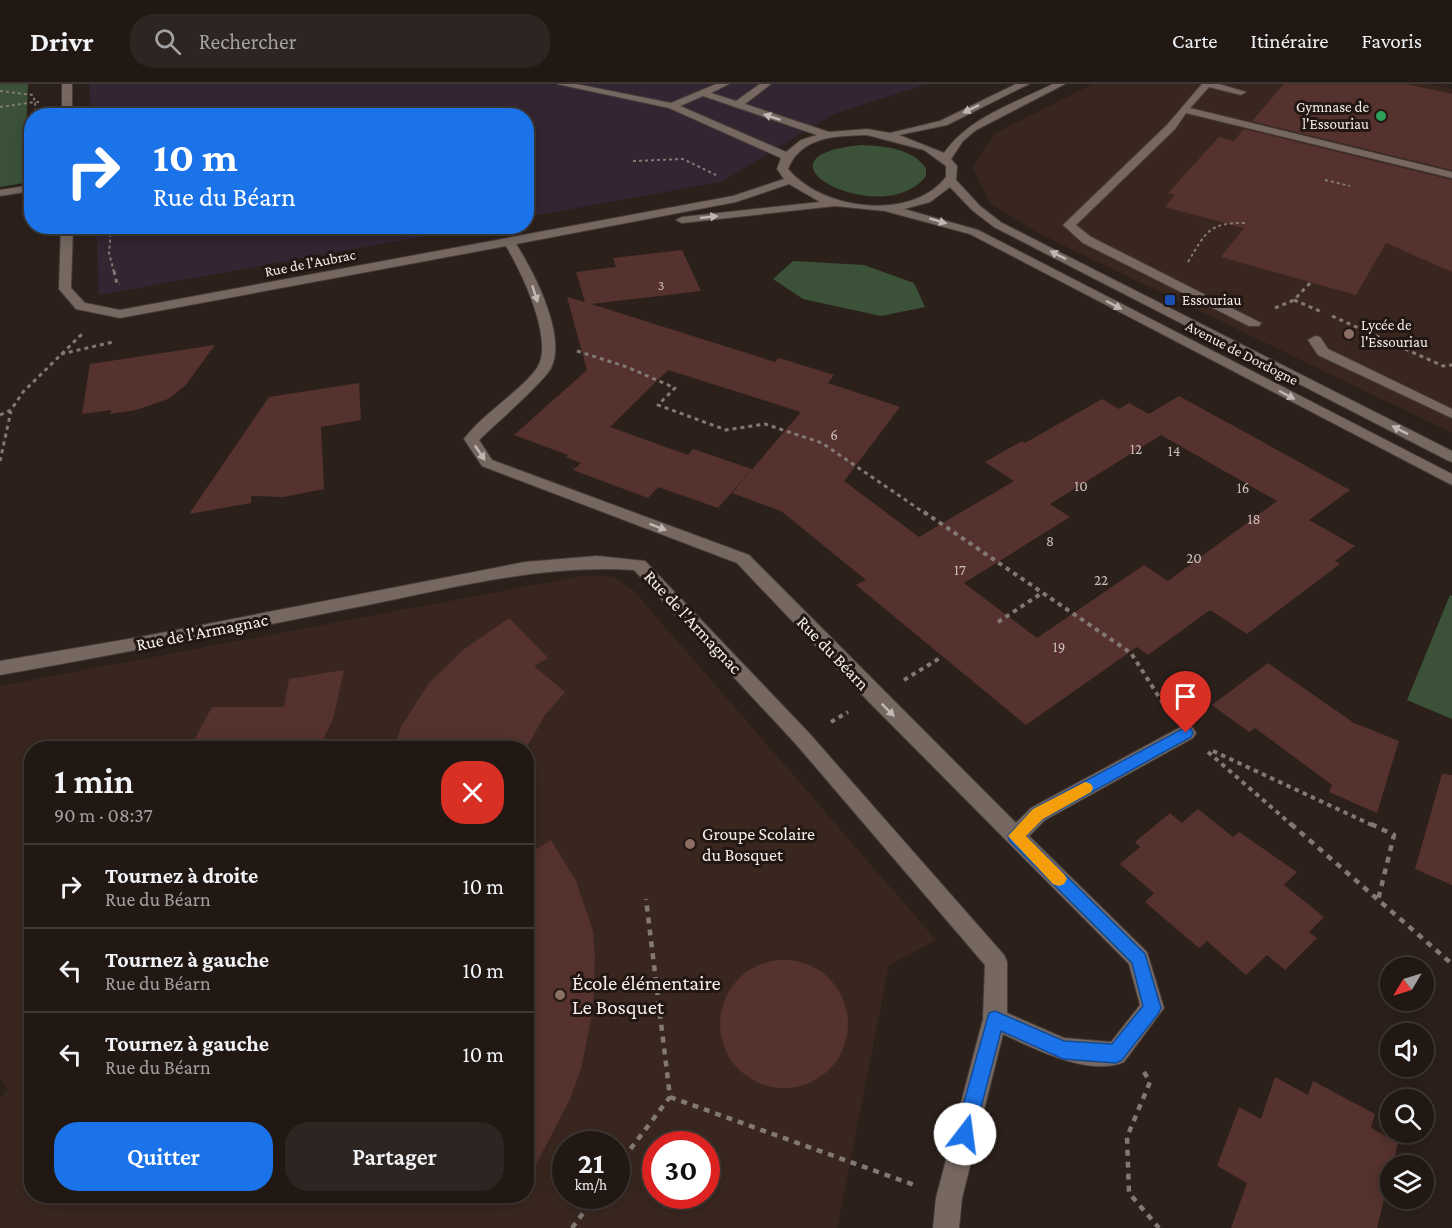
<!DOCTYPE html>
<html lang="fr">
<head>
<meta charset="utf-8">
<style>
  :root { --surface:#211814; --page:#2d2522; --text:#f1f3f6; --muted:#a2a0a0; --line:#3e3734; --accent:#1a73e8 }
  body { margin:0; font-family:"Crimson Pro",serif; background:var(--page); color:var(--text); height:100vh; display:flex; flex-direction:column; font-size:22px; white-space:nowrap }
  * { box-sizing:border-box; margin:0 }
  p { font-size:20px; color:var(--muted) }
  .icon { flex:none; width:33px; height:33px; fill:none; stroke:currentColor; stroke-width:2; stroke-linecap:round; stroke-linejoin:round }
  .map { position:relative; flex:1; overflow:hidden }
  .drawer { position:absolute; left:24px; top:657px; width:510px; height:462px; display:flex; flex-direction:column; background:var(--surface); border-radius:24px; box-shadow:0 3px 15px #0003,0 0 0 2px var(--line) }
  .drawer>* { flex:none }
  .top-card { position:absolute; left:24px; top:24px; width:510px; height:126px; border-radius:24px; box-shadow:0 3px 15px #0003,0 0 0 2px var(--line); background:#1a73e8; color:#fff; overflow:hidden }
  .needle { width:39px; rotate:232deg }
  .fabs { position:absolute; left:1380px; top:873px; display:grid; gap:12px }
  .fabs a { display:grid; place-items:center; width:54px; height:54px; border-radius:50%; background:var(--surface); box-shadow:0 3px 15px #0003,0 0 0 2px var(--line); font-size:30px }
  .speed { position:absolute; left:552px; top:1047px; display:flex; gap:12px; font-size:30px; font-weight:700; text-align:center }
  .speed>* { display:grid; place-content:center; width:78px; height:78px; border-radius:50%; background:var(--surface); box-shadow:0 3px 15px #0003,0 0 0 2px var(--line); line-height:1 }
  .speed small { font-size:15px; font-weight:400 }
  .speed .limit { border:9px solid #d22; background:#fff; color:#111 }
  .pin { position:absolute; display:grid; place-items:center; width:51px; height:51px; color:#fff; margin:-62px -26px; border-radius:50% 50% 50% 0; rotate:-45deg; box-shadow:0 0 6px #0007 }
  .pin .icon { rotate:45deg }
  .me { position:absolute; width:66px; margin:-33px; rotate:15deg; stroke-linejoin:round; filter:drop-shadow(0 0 4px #0008) }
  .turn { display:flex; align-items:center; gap:21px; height:126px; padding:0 30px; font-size:27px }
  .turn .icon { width:78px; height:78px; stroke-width:2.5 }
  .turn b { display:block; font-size:42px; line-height:51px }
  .round { display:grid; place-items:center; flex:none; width:63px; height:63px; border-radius:24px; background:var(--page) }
  .head { display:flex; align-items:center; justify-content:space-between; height:102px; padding:0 30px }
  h1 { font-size:36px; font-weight:600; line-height:45px }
  .action { display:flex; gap:12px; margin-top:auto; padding:12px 30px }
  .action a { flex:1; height:69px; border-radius:24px; background:var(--accent); color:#fff; font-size:24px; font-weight:600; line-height:69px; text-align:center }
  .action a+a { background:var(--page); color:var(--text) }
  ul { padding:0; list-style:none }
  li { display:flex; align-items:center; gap:18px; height:84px; padding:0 30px; border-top:2px solid var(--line) }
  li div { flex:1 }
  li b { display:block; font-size:22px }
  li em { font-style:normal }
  header { display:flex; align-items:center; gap:36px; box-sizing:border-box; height:84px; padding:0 30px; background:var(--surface); border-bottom:2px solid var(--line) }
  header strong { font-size:28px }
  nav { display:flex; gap:33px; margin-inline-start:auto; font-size:21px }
  .search { width:420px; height:54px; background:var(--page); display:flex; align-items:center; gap:15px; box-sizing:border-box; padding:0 21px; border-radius:24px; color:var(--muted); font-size:22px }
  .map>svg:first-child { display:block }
  .commercial { fill:#332532 }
  .built { fill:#39271f; fill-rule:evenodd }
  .green { fill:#3b5238 }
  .building { fill:#55322e; fill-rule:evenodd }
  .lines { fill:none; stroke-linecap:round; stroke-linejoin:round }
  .minor-casing { stroke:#463c38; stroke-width:2 }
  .path-far3 { stroke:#837974; stroke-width:2; stroke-dasharray:3 3; stroke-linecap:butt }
  .path-far2 { stroke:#837974; stroke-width:3; stroke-dasharray:4 4; stroke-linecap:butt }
  .path-far1 { stroke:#837974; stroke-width:4; stroke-dasharray:4.5 4.5; stroke-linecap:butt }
  .path { stroke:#837974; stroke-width:4.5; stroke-dasharray:6 6; stroke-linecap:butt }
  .minor { fill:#766861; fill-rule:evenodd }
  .oneway { fill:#c2b8b3 }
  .route { fill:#1a73e8; stroke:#114b97; stroke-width:1.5 }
  .slow { fill:#f59e0b }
  .leisure-dot { fill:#2e9e5b; stroke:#221712; stroke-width:2 }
  .transit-dot { fill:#1a4fb4; stroke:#221712; stroke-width:2 }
  .education-dot { fill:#8d6e63; stroke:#221712; stroke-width:2 }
  .labels { text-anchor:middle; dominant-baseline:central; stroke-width:6; stroke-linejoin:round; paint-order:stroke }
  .far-number-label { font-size:14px; fill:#cdbeba }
  .far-poi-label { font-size:15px; fill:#f5ede9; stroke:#221712; text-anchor:start }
  .far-street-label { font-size:15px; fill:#f5ede9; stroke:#221712 }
  .number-label { font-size:15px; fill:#cdbeba }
  .street-label { font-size:18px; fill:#f5ede9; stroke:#221712 }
  .poi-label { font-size:18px; fill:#f5ede9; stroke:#221712; text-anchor:start }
  .near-poi-label { font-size:21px; fill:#f5ede9; stroke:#221712; text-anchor:start }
</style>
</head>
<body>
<header>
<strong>Drivr</strong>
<div class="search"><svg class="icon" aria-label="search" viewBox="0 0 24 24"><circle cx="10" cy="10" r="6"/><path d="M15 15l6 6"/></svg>Rechercher</div>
<nav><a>Carte</a><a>Itinéraire</a><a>Favoris</a></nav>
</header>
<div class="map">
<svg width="1452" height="1144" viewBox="0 0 1452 1144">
  <rect width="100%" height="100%" fill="#2c201b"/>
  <path class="commercial" d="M89 0H927L832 31 721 98 527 133 526 32 91 31Z
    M96 142H476V143L99 211Z"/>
  <path class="built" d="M1093 0H1431L1452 5V349L1040 150 990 119 973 84 994 50Z
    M587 491 613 493 633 506 936 856 889 881 837 1144H0V1013L8 1006 0 994V602ZM32 664H526V1112H32ZM566 1060H616V1112H566ZM656 1060H706V1112H656Z"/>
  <path class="green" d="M0 0H28L24 99 0 103Z
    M861 61C885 62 911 64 926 84V92C884 148 738 73 861 61Z
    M793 177 864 181 914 199 925 223 881 232 803 215 773 195Z
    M1450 511 1452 512V635L1407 616Z"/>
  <path class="building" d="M1284 0H1406L1452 10V86L1252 37Z
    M1244 45 1452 96V188L1386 159 1356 211 1221 173 1244 144 1165 123 1175 111 1168 109 1219 53 1234 57Z
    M682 166 701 207 591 220 775 278 779 274 834 291 828 299 900 323 844 397 919 453 1014 397 985 378 1022 357 1025 359 1102 315 1119 325 1129 319 1149 330 1179 312 1350 406 1309 436 1355 462 1335 477 1340 480 1247 550 1210 526 1148 571 1137 563 1026 641 856 501 866 496 781 427 732 409 801 328 668 286 610 343 688 371 693 365 752 385 718 424 658 403 648 414 573 386 581 379 566 373 568 371 514 351 587 286 567 213 585 218 576 188 616 183 613 174ZM1161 351 1277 417 1168 497 1144 481 1037 554 964 499 1070 433 1050 420Z
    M215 261 185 302 168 315 136 326 110 330 111 326 82 330 90 280Z
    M359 299 361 336 321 343 324 405 283 413 251 412V419L189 430 269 313Z
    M509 534 548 574 534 582 565 608 545 631 526 664H394L402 641 429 599 463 566Z
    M1268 579 1354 639 1399 657 1377 729 1329 708 1332 701 1255 644 1249 648 1212 621Z
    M344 586 333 635 319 664H190L212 623H284L289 595Z
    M1442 690 1452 691V801L1415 785Z
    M1198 725 1233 753 1239 748 1297 788 1284 801 1324 833 1309 848 1317 854 1285 886 1267 871 1246 891 1207 857 1199 864 1145 818 1154 809 1120 780 1140 763 1135 758 1170 729 1182 739Z
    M551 756 576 797 593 847 595 873 593 925 581 985 570 1015 526 1100V771Z
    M720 940a64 64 0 1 1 128 0a64 64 0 1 1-128 0Z
    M1275 993 1308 1011 1313 997 1375 1030 1371 1044 1398 1059 1377 1144H1231L1247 1099 1217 1082 1239 1023 1261 1035Z"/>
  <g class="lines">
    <defs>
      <path id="minor" d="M62 0H72V32H62Z
        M557 0H576L671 19 716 0H729L711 9 736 17 760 0H771L745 20 829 48 867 45 890 49 940 37 1016 0H1029L947 41 899 51 944 69C969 33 1015 19 1053 0H1065L976 46 963 57 951 75 957 82 956 96 980 122 1002 139 1452 367V378L1447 376 994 143 972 126 950 103 930 118 904 125 978 146 1452 390V401L970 150 885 127 835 122 682 139 676 136 682 133 820 118 789 100 736 118 516 160C534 188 567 252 551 284 544 298 493 342 479 356L492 376 749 471 1016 739 1031 724 1179 644 1186 641 1193 644 1196 649 1193 654 1045 736 1029 752 1147 868 1164 924 1124 978C1089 993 1035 965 1003 950L962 1114 959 1144H933L936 1114 983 935 985 881 795 659 634 486C540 480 448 505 357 523 238 547 119 570 0 591V577L140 553 525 478 597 472 645 477 809 649 1004 871 1007 878V929L1064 954 1111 958 1140 921 1129 880 869 618 737 479 482 382 464 355C482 330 520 308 537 284 555 257 521 187 506 162L120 234 76 225 59 205 61 142H73L71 204 85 219 120 226 733 112 784 95 777 85 781 74 669 24ZM703 12 817 51 801 56 786 68 680 22ZM867 51 924 66 946 82V93C911 138 822 126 788 85 801 52 836 52 867 51Z
        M1202 0H1219L1246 8 1241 11 1209 3 1190 24 1452 88V94L1186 29 1175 45 1076 141 1091 153 1261 239 1259 242H1249L1083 159 1063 141 1167 41Z
        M32 101V107L0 112V106Z
        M1315 252 1320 253 1328 265 1452 325V334L1318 271 1308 256Z"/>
    </defs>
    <use href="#minor" class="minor-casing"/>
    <path class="path-far3" d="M0 7 33 11 35 18H39
      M0 23 35 18 36 32
      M633 77 683 75 716 91
      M1325 96 1350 102
      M1188 178C1206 148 1209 138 1246 139
      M114 188 109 169 111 145 123 142"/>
    <path class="path-far2" d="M114 187 117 200H120
      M1294 216 1322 228
      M1275 224 1294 216 1311 198
      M1332 232 1443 282 1452 281
      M577 267 627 283 675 304 658 321 726 346 765 340 822 359 926 430
      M61 270 113 258
      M0 331 11 326 23 308 82 250
      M0 377 11 327"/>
    <path class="path-far1" d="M924 428 1131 569 1166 624
      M998 538 1042 509
      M904 596 940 574
      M831 638 848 628
      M1213 667 1374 742
      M1208 668 1293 742"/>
    <path class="path" d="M1291 740 1452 880
      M1371 740 1394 751 1378 816
      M1144 988 1150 998 1127 1053 1129 1109 1159 1144
      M670 1013 917 1102
      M616 1084 670 1013 646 815
      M572 1144 596 1112"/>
    <use href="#minor" class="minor"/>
  </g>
  <defs><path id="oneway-solid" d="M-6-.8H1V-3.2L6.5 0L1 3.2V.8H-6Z" transform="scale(1.5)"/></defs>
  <g class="oneway">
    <use href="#oneway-solid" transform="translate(971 25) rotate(154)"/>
    <use href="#oneway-solid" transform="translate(772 33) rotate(-162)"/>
    <use href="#oneway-solid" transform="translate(709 133) rotate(-6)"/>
    <use href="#oneway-solid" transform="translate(938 137) rotate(17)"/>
    <use href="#oneway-solid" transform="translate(1058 171) rotate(-153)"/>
    <use href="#oneway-solid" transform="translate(535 210) rotate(72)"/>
    <use href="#oneway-solid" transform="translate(1114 221) rotate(28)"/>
    <use href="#oneway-solid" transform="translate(1287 311) rotate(28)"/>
    <use href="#oneway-solid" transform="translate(1400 346) rotate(-153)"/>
    <use href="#oneway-solid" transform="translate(480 369) rotate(56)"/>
    <use href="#oneway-solid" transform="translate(658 443) rotate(21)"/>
    <use href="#oneway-solid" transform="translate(888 626) rotate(45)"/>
  </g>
  <path class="route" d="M1186 643 1191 645 1193 649 1191 653 1043 735 1026 752 1145 870 1161 924 1158 930 1122 976 1116 979 1063 975 1001 947 974 1050 972 1057 965 1060 958 1057 955 1050 989 929 995 927 1064 957 1112 960 1143 922 1132 879 1010 757 1008 752 1033 725Z"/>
  <path class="slow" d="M1085 698 1091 700 1093 704 1091 708 1043 735 1026 752 1064 790 1067 795 1064 800 1059 802 1053 800 1008 752 1033 725Z"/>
  <circle class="leisure-dot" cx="1381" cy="32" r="6"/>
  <rect class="transit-dot" x="1164" y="210" width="12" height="12" rx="3"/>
  <g class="education-dot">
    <circle cx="1349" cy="250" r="6"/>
    <circle cx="690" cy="760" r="6"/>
    <circle cx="560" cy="911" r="6"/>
  </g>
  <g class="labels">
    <g class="far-number-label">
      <text x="661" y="201">3</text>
    </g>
    <g class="far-poi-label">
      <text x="1369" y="23" text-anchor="end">Gymnase de<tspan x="1369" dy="17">l'Essouriau</tspan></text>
      <text x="1182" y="216">Essouriau</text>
      <text x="1361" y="241">Lycée de<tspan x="1361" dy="17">l'Essouriau</tspan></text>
    </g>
    <g class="far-street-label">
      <text transform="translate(310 179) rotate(-11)">Rue de l'Aubrac</text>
      <text transform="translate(1242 269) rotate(27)">Avenue de Dordogne</text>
    </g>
    <g class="number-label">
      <text x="834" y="351">6</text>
      <text x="1136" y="365">12</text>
      <text x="1174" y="367">14</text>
      <text x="1081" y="402">10</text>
      <text x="1243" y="404">16</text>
      <text x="1254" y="435">18</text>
      <text x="1050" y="457">8</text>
      <text x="1194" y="474">20</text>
      <text x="960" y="486">17</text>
      <text x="1101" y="496">22</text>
      <text x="1059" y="563">19</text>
    </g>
    <g class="street-label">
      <text transform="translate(693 538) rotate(47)">Rue de l'Armagnac</text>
      <text transform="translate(202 548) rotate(-11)">Rue de l'Armagnac</text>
      <text transform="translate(833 569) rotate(46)">Rue du Béarn</text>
    </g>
    <g class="poi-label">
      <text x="702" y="750">Groupe Scolaire<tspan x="702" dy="21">du Bosquet</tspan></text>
    </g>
    <g class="near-poi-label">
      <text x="572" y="899">École élémentaire<tspan x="572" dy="24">Le Bosquet</tspan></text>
    </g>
  </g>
</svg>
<div class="fabs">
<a><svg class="needle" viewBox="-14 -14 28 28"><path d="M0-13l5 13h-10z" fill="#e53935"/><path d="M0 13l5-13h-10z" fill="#a2a0a0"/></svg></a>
<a><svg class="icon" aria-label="sound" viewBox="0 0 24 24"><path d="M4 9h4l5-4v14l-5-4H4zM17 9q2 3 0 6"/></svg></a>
<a><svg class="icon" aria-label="search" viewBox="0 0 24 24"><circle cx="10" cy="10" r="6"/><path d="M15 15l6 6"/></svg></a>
<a><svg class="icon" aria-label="layers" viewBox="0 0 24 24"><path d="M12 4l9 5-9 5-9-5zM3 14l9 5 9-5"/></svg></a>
</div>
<div class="speed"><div>21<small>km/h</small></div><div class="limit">30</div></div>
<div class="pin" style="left:1186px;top:649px;background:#d93025"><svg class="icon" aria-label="arrive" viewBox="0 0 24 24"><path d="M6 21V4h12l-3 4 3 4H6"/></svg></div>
<svg class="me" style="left:965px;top:1050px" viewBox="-20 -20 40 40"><circle r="19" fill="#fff"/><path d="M0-13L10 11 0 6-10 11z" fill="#1a73e8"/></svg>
<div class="top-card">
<div class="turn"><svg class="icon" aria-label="right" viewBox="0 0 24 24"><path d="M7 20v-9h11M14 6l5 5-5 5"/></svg><div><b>10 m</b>Rue du Béarn</div></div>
</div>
<section class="drawer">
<div class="head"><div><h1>1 min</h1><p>90 m · 08:37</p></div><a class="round" style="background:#d93025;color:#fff"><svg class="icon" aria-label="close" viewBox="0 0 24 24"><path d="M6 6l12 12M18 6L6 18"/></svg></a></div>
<ul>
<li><svg class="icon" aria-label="right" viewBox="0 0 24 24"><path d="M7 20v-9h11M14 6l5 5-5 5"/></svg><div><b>Tournez à droite</b><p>Rue du Béarn</p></div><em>10 m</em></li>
<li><svg class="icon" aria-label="left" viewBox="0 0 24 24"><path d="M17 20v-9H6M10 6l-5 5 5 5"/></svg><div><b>Tournez à gauche</b><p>Rue du Béarn</p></div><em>10 m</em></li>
<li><svg class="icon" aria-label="left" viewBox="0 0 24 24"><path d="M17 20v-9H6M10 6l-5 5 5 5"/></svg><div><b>Tournez à gauche</b><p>Rue du Béarn</p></div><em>10 m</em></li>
</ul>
<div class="action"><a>Quitter</a><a>Partager</a></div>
</section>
</div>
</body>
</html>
